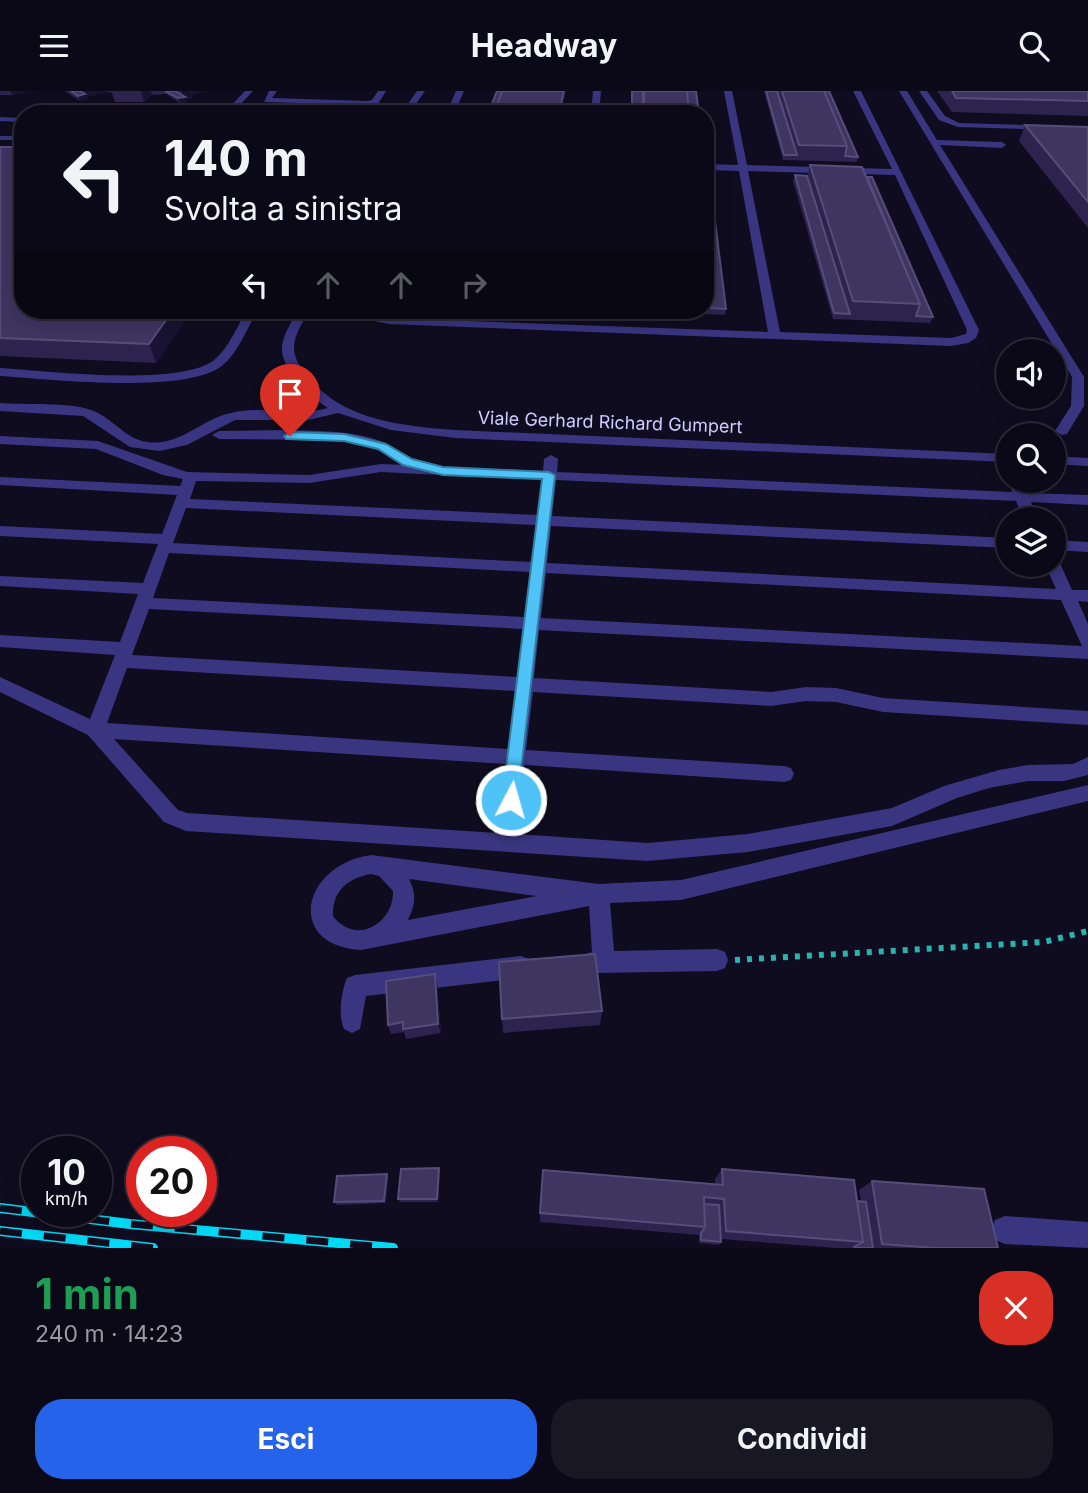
<!DOCTYPE html>
<html lang="it">
<head>
<meta charset="utf-8">
<style>
  :root { --surface:#0b0917; --page:#191724; --text:#f1f3f6; --muted:#9a9aa1; --line:#2b2a36; --accent:#2563eb }
  body { margin:0; font-family:Inter,sans-serif; background:var(--page); color:var(--text); height:100vh; display:flex; flex-direction:column; font-size:26px; white-space:nowrap }
  * { box-sizing:border-box; margin:0 }
  p { font-size:23px; color:var(--muted) }
  .icon { flex:none; width:38px; height:38px; fill:none; stroke:currentColor; stroke-width:2; stroke-linecap:round; stroke-linejoin:round }
  .map { position:relative; height:1157px; overflow:hidden }
  .side { display:flex; flex-direction:column; background:var(--surface); flex:1 }
  .side>* { flex:none }
  .banner { position:absolute; left:14px; top:14px; width:700px; height:214px; border-radius:28px; box-shadow:0 4px 18px #0003,0 0 0 2px var(--line); background:#0b0917; color:var(--text); overflow:hidden }
  .tools { position:absolute; left:996px; top:248px; display:grid; gap:14px }
  .tools a { display:grid; place-items:center; width:70px; height:70px; border-radius:50%; background:var(--surface); box-shadow:0 4px 18px #0003,0 0 0 2px var(--line); font-size:35px }
  .speed { position:absolute; left:21px; top:1045px; display:flex; gap:14px; font-size:35px; font-weight:700; text-align:center }
  .speed>* { display:grid; place-content:center; width:91px; height:91px; border-radius:50%; background:var(--surface); box-shadow:0 4px 18px #0003,0 0 0 2px var(--line); line-height:1 }
  .speed small { font-size:18px; font-weight:400 }
  .speed .limit { border:10px solid #d22; background:#fff; color:#111 }
  .pin { position:absolute; display:grid; place-items:center; width:60px; height:60px; color:#fff; margin:-72px -30px; border-radius:50% 50% 50% 0; rotate:-45deg; box-shadow:0 0 7px #0007 }
  .pin .icon { rotate:45deg }
  .me { position:absolute; width:77px; margin:-38px; rotate:6deg; stroke-linejoin:round; filter:drop-shadow(0 0 5px #0008) }
  .turn { display:flex; align-items:center; gap:24px; height:147px; padding:0 35px; font-size:32px }
  .turn .icon { width:91px; height:91px; stroke-width:2.5 }
  .turn b { display:block; font-size:49px; line-height:60px }
  .lanes { display:flex; align-items:center; height:66px; padding:0 35px; background:#0003; justify-content:center; gap:35px; direction:ltr }
  .lanes .off { opacity:.35 }
  .round { display:grid; place-items:center; flex:none; width:74px; height:74px; border-radius:28px; background:var(--page) }
  .head { display:flex; align-items:center; justify-content:space-between; height:119px; padding:0 35px }
  h1 { font-size:42px; font-weight:700; line-height:52px; color:#1e9e55 }
  .action { display:flex; gap:14px; margin-top:auto; padding:14px 35px }
  .action a { flex:1; height:80px; border-radius:28px; background:var(--accent); color:#fff; font-size:28px; font-weight:700; line-height:80px; text-align:center }
  .action a+a { background:var(--page); color:var(--text) }
  header { display:flex; justify-content:space-between; align-items:center; height:91px; padding:0 35px; background:var(--surface); font-size:32px; font-weight:700 }
  .map>svg:first-child { display:block }
  .lines { fill:none; stroke-linecap:round; stroke-linejoin:round }
  .path { stroke:#29b3ad; stroke-width:6; stroke-dasharray:5 7; stroke-linecap:butt }
  .minor { fill:#393580; fill-rule:evenodd }
  .rail-casing { stroke:#00d9f5; stroke-width:10 }
  .rail { stroke:#0f0c1f; stroke-width:7; stroke-dasharray:22; stroke-linecap:butt }
  .wall { fill:#2c244e }
  .shaded-wall { fill:#191333 }
  .building { fill:#3e3561; stroke:#554d7a; stroke-width:2 }
  .route { fill:#4fc3f7; stroke:#337fa1; stroke-width:2 }
  .labels { text-anchor:middle; dominant-baseline:central; stroke-width:7; stroke-linejoin:round; paint-order:stroke }
  .far-street-label { font-size:18px; fill:#d0caff; stroke:#0f0c1f }
</style>
</head>
<body>
<header><svg class="icon" aria-label="menu" viewBox="0 0 24 24"><path d="M4 6h16M4 12h16M4 18h16"/></svg>Headway<svg class="icon" aria-label="search" viewBox="0 0 24 24"><circle cx="10" cy="10" r="6"/><path d="M15 15l6 6"/></svg></header>
<div class="map">
<svg width="1088" height="1157" viewBox="0 0 1088 1157">
  <rect width="100%" height="100%" fill="#0f0c1f"/>
  <g class="lines">
    <path class="path" d="M735 869 1044 851 1088 840"/>
    <path class="minor" d="M245 0H253L236 18H286L290 20 286 22 223 23Z
      M269 0H277L272 7 368 10 372 9 378 0H386L378 13 368 14 264 11Z
      M417 0H425L409 23H401Z
      M456 0H464L454 23H446Z
      M593 0H601L599 23H591Z
      M724 0H732L747 74 892 78 853 0H861L979 239 976 247 968 252 951 255 389 233 369 229 360 219H372L377 224 389 227 768 241 739 80 705 79V73L738 74ZM748 80 895 84 967 239 966 243 951 247 780 241Z
      M899 0H907L937 49 1002 51 1006 54 1002 57 940 54 1084 286V315L1067 343 1062 344 1055 340 1071 315 1072 286Z
      M919 0H927L945 25 959 32 1088 36V40L958 36 939 29Z
      M0 26 23 27V31L0 30Z
      M0 45H23V49H0Z
      M247 219H258C247 237 239 260 223 274 188 304 48 288 0 285V277C45 280 181 296 214 269 229 257 237 235 247 219Z
      M298 219H310C303 231 293 245 294 259 295 270 303 280 310 288 345 330 404 335 455 339L1008 363V371L455 347 391 339 338 322 308 329H235L187 354 159 360 130 356 83 325 0 320V312C24 314 70 311 91 319 112 326 125 348 147 351 180 356 201 328 231 322 263 314 296 326 328 317 310 306 280 279 282 255 284 242 292 230 298 219Z
      M284 339C316 340 376 338 400 362L393 366 373 357 335 349 219 348 212 344 219 340Z
      M0 345 98 350 187 381 309 384 381 373 543 380 544 368 551 364 558 368 557 381 1012 401 1009 390H1021L1027 402 1088 404V414L1031 411 1039 429H1024L1016 410 556 389 552 425 1008 447V457L551 435 547 472 1056 498 1045 474H1054V469L1059 470 1072 499H1088V511L1078 510 1088 533V568L539 539 534 587 771 601 806 596 836 597 883 607 1088 620V634L883 621 836 611 806 610 771 615 533 601 526 659 784 675 791 677 794 683 791 689 784 691 525 674 517 743 647 752 748 743 892 717 944 695 999 679 1028 674 1073 673 1088 666V684L1064 690H1028L989 697 957 707 892 735 748 761 647 770 186 740 164 731 88 644 0 601V586L90 628 115 564 0 556V544L120 551 138 503 0 495V485L143 492 158 453 0 445V435L162 443 177 404 0 394V386L180 395 183 388 163 384 96 358 0 353ZM381 381 542 389 537 424 190 408 196 390 309 392ZM186 417 536 434 531 471 173 452ZM169 462 530 481 524 526 153 507ZM546 482 1061 509 1082 555 541 527ZM149 518 523 538 517 586 132 564ZM127 577 515 600 508 658 107 632ZM114 648 506 673 497 742 187 722 178 719Z
      M1054 365 1088 367V375L1054 373Z
      M1054 449 1088 451V461L1054 459Z
      M1088 694V710L681 809 610 812 614 860 717 858 725 861 728 869 725 877 717 880 594 882 586 879 583 871 586 863 592 861 589 815 361 859C285 855 301 774 371 764L599 793 681 789ZM371 783 379 785 393 800C394 833 355 855 333 825 332 801 347 787 371 783ZM409 788 537 805 408 829C415 814 417 804 409 788Z
      M521 865 529 868 532 876 529 884 521 887 366 905 360 938 352 942 344 938C338 924 341 901 347 887L355 884Z
      M1005 1125 1088 1131V1157L1005 1153 995 1149 991 1139 995 1129Z"/>
    <defs>
      <path id="rail" d="M0 1117 130 1133 393 1157
        M0 1140 153 1157"/>
    </defs>
    <use href="#rail" class="rail-casing"/>
    <use href="#rail" class="rail"/>
  </g>
  <path class="wall" d="M0 0H28L12 4H0Z
    M65 0H206L192 3 193 7 186 8 187 11 180 12 166 3 152 4 144 11H115L112 2 107 1 86 6 87 8 80 10Z
    M764 0H829L858 66 857 71 783 69Z
    M937 0H1088V25L952 21Z
    M1025 34 1088 36V137L1019 50Z
    M0 56 192 219 156 272 0 265Z
    M810 74 933 226 930 232 833 228 793 90 795 84 807 85Z
    M705 82 726 218 725 224 630 220V219H705Z
    M437 893 441 942 406 948 404 941 391 943 388 934Z
    M602 920 600 934 503 942 502 928Z
    M439 1077 440 1081 438 1111H400L398 1108Z
    M722 1078 861 1110 859 1099 872 1090 998 1157H836L721 1148V1151L719 1154 699 1152V1144L540 1131V1122L715 1094V1088Z
    M389 1086 386 1112 337 1114 334 1111Z"/>
  <path class="shaded-wall" d="M10 0H28L12 4Z
    M82 0H106L107 1 86 6 87 8 80 10 78 5 83 4Z
    M141 0H151L152 4 144 11Z
    M181 0H206L192 3 193 7 186 8 187 11 180 12 178 7 183 6Z
    M564 0H566L562 23H559Z
    M325 14 326 19 324 23H308Z
    M173 219H192L156 272 149 253Z
    M435 883 437 893 441 942 438 933Z
    M439 1077 440 1081 438 1111 437 1108Z
    M387 1083 389 1086 386 1112 384 1110Z"/>
  <path class="building" d="M71 0H80L85 3 78 5Z
    M165 0H175L185 6 178 7Z
    M497 0H502L494 23H488Z
    M502 0H564L559 23H494Z
    M632 0H643V23H632Z
    M644 0H687L689 23H644Z
    M687 0H696L699 23H689Z
    M766 0H777L797 64H784Z
    M782 0H824L847 55 799 54Z
    M824 0H829L858 66 845 65 847 55Z
    M952 0H1088V10L956 7Z
    M315 14H325L321 19 312 17Z
    M310 16 323 20 307 23 299 19Z
    M1025 34 1088 36V111Z
    M0 56H23V219H173L149 253 0 247Z
    M810 74 862 76 920 213 853 210Z
    M705 82H709L726 218 711 217 712 205 705 136Z
    M795 84 807 85 850 223 834 222Z
    M867 86H872L933 226 916 225 920 213Z
    M705 136 712 205H705Z
    M595 863 602 920 502 928 499 871Z
    M435 883 438 933 403 938V931L388 934 386 890Z
    M439 1077 437 1108H398L401 1078Z
    M722 1078 854 1089 863 1151 726 1140 724 1108 704 1106 705 1136 540 1122 543 1079 723 1094Z
    M387 1083 384 1110 334 1111 337 1085Z
    M872 1090 984 1098 998 1157H935L882 1153Z
    M857 1110 866 1111 873 1157H854V1156L863 1151Z
    M704 1113 719 1114 721 1151 701 1149V1142L705 1136Z"/>
  <path class="route" d="M290 341 344 343 386 353 412 368 443 376 549 381 555 384 517 715 511 717 505 715 502 709 542 388 443 384 403 374 378 358 344 350 286 348 284 345Z"/>
  <g class="labels">
    <g class="far-street-label">
      <text transform="translate(610 331) rotate(2)">Viale Gerhard Richard Gumpert</text>
    </g>
  </g>
</svg>
<div class="tools">
<a><svg class="icon" aria-label="sound" viewBox="0 0 24 24"><path d="M4 9h4l5-4v14l-5-4H4zM17 9q2 3 0 6"/></svg></a>
<a><svg class="icon" aria-label="search" viewBox="0 0 24 24"><circle cx="10" cy="10" r="6"/><path d="M15 15l6 6"/></svg></a>
<a><svg class="icon" aria-label="layers" viewBox="0 0 24 24"><path d="M12 4l9 5-9 5-9-5zM3 14l9 5 9-5"/></svg></a>
</div>
<div class="speed"><div>10<small>km/h</small></div><div class="limit">20</div></div>
<div class="pin" style="left:290px;top:345px;background:#d93025"><svg class="icon" aria-label="arrive" viewBox="0 0 24 24"><path d="M6 21V4h12l-3 4 3 4H6"/></svg></div>
<svg class="me" style="left:511px;top:709px" viewBox="-20 -20 40 40"><circle r="17" fill="#4fc3f7" stroke="#fff" stroke-width="3"/><path d="M0-11L8 9 0 5-8 9z" fill="#fff"/></svg>
<div class="banner">
<div class="turn"><svg class="icon" aria-label="left" viewBox="0 0 24 24"><path d="M17 20v-9H6M10 6l-5 5 5 5"/></svg><div><b>140 m</b>Svolta a sinistra</div></div>
<div class="lanes"><svg class="icon" aria-label="left" viewBox="0 0 24 24"><path d="M17 20v-9H6M10 6l-5 5 5 5"/></svg><svg class="icon off" aria-label="ahead" viewBox="0 0 24 24"><path d="M12 20V5M6 11l6-6 6 6"/></svg><svg class="icon off" aria-label="ahead" viewBox="0 0 24 24"><path d="M12 20V5M6 11l6-6 6 6"/></svg><svg class="icon off" aria-label="right" viewBox="0 0 24 24"><path d="M7 20v-9h11M14 6l5 5-5 5"/></svg></div>
</div>
</div>
<section class="side">
<div class="head"><div><h1>1 min</h1><p>240 m · 14:23</p></div><a class="round" style="background:#d93025;color:#fff"><svg class="icon" aria-label="close" viewBox="0 0 24 24"><path d="M6 6l12 12M18 6L6 18"/></svg></a></div>
<div class="action"><a>Esci</a><a>Condividi</a></div>
</section>
</body>
</html>
